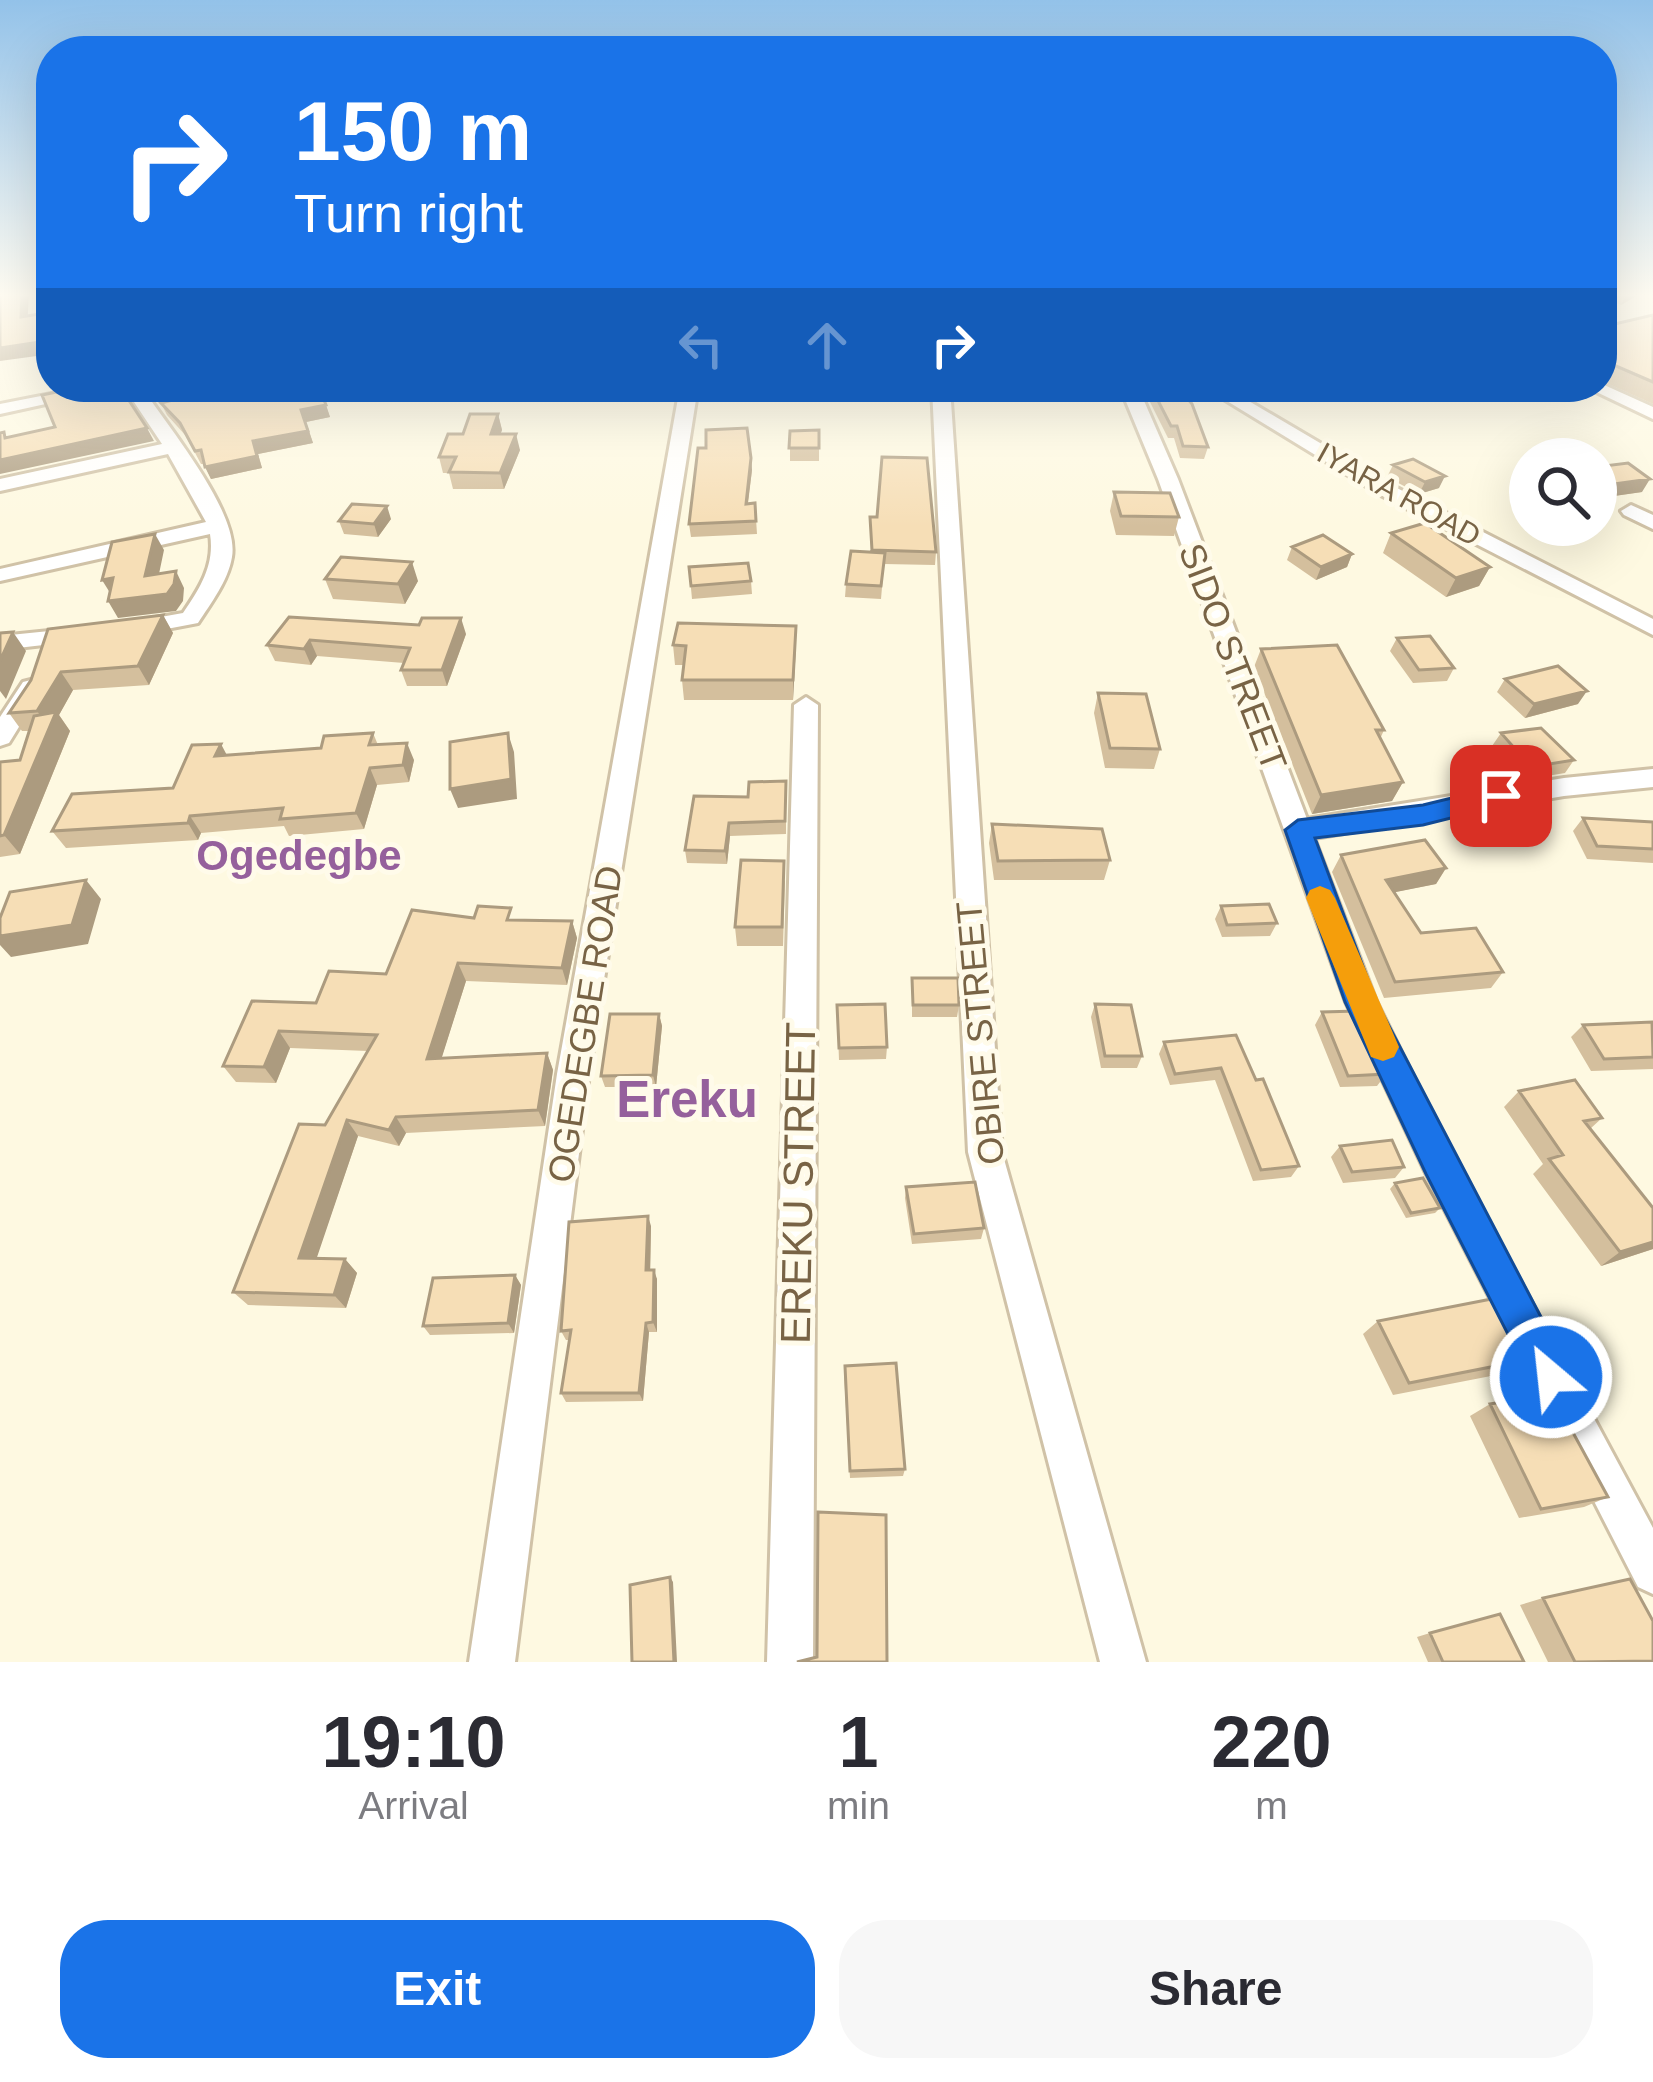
<!DOCTYPE html>
<html lang="en">
<head>
<meta charset="utf-8">
<style>
  :root { --surface:#fff; --page:#f7f7f7; --text:#2b2b33; --muted:#7c7c81; --accent:#1a73e8 }
  body { margin:0; font-family:Helvetica,sans-serif; background:var(--page); color:var(--text); height:100vh; display:flex; flex-direction:column; font-size:45px; white-space:nowrap }
  * { box-sizing:border-box; margin:0 }
  p { font-size:39px; color:var(--muted) }
  .icon { flex:none; width:66px; height:66px; fill:none; stroke:currentColor; stroke-width:2; stroke-linecap:round; stroke-linejoin:round }
  .map { position:relative; height:1662px; overflow:hidden }
  .drawer { display:flex; flex-direction:column; background:var(--surface); flex:1 }
  .drawer>* { flex:none }
  .top-card { position:absolute; left:36px; top:36px; width:1581px; height:366px; border-radius:48px; box-shadow:0 12px 48px #0002; background:#1a73e8; color:#fff; overflow:hidden }
  .controls { position:absolute; left:1509px; top:438px; display:grid; gap:24px }
  .controls a { display:grid; place-items:center; width:108px; height:108px; border-radius:50%; background:var(--surface); box-shadow:0 12px 48px #0002; font-size:60px }
  .pin { position:absolute; display:grid; place-items:center; width:102px; height:102px; color:#fff; margin:-51px; border-radius:24px; box-shadow:0 6px 18px #0006 }
  .me { position:absolute; width:132px; margin:-66px; rotate:332deg; stroke-linejoin:round; filter:drop-shadow(0 0 9px #0008) }
  .turn { display:flex; align-items:center; gap:42px; height:252px; padding:0 60px; font-size:54px }
  .turn .icon { width:156px; height:156px; stroke-width:2.5 }
  .turn b { display:block; font-size:84px; line-height:102px }
  .lanes { display:flex; align-items:center; height:114px; padding:0 60px; background:#0003; justify-content:center; gap:60px; direction:ltr }
  .lanes .off { opacity:.35 }
  .eta { display:flex; justify-content:space-evenly; align-items:center; height:204px; text-align:center }
  .eta b { font-size:72px; font-weight:600; line-height:84px }
  .button { display:flex; gap:24px; margin-top:auto; padding:24px 60px }
  .button a { flex:1; height:138px; border-radius:48px; background:var(--accent); color:#fff; font-size:48px; font-weight:600; line-height:138px; text-align:center }
  .button a+a { background:var(--page); color:var(--text) }
  .map>svg:first-child { display:block }
  .lines { fill:none; stroke-linecap:round; stroke-linejoin:round }
  .minor-casing { stroke:#d0c2a7; stroke-width:6 }
  .minor { fill:#fff; fill-rule:evenodd }
  .wall { fill:#d4bf9d }
  .shaded-wall { fill:#ac9b7f }
  .building { fill:#f6deb6; stroke:#ac9b7f; stroke-width:3 }
  .route { fill:#1a73e8; stroke:#114b97; stroke-width:3 }
  .slow { fill:#f59e0b }
  .labels { text-anchor:middle; dominant-baseline:central; stroke-width:10; stroke-linejoin:round; paint-order:stroke }
  .far-street-label { font-size:30px; fill:#786345; stroke:#fffbea }
  .street-label { font-size:36px; fill:#786345; stroke:#fffbea }
  .quarter-label { font-size:42px; font-weight:bold; fill:#95609c; stroke:#fffbea }
  .near-street-label { font-size:42px; fill:#786345; stroke:#fffbea }
  .near-quarter-label { font-size:51px; font-weight:bold; fill:#95609c; stroke:#fffbea }
</style>
</head>
<body>
<div class="map">
<svg width="1653" height="1662" viewBox="0 0 1653 1662">
  <rect width="100%" height="100%" fill="#fef9e1"/>
  <g class="lines">
    <defs>
      <path id="minor" d="M1602 384 1653 407V419L1586 387Z
        M87 387H123L0 414V404Z
        M124 387H142C166 425 240 512 232 557 228 581 211 603 198 623L135 635 124 628 127 623 183 613C200 588 215 565 210 534L0 581V569L206 522 168 454 0 491V479L162 444Z
        M680 387H698L589 1074 515 1662H469L557 1074Z
        M932 387H950L1002 1152 1146 1662H1100L968 1152Z
        M1120 387H1138L1178 479 1307 819 1564 778 1653 769V787L1564 796 1314 838 1376 1001 1450 1151 1653 1528V1594L1638 1587 1426 1173 1346 1002 1158 479Z
        M1204 387H1225L1393 486 1653 619V635L1379 494Z
        M1631 505 1653 515V529L1624 515 1621 511Z
        M79 628 90 635 87 640 0 650V636Z
        M31 680 43 688 9 743 0 746V717L23 682Z
        M806 697 818 705 813 1662H767L794 705Z"/>
    </defs>
    <use href="#minor" class="minor-casing"/>
    <use href="#minor" class="minor"/>
  </g>
  <path class="wall" d="M1602 294H1640L1621 305 1602 296Z
    M1653 315V404L1602 381V327Z
    M1148 387H1151L1208 447 1204 459 1180 458 1174 438H1168L1146 394Z
    M372 393 325 402 330 417 306 422 313 443 258 454 262 468 211 479 204 464H201L186 436 167 415 161 403Z
    M498 414 502 430 500 434 520 450 504 489H453L449 473H443L439 457 463 434Z
    M819 430V461H790V431Z
    M1393 465 1439 488 1419 494 1387 477Z
    M1596 467 1642 492 1600 498 1596 495Z
    M752 470 748 504 755 503 757 534 691 537 689 524Z
    M1114 492 1179 517 1174 536 1116 535 1110 511Z
    M870 517 936 552 935 565 884 564 881 599 845 597 846 584 871 552Z
    M391 519 378 537 344 534 339 521Z
    M1391 533 1490 567 1479 586 1446 597 1383 553Z
    M1292 547 1352 554 1347 567 1316 580 1287 560Z
    M689 567 751 581 752 594 692 599Z
    M325 579 418 581 405 604 333 599Z
    M163 615 173 633 149 685 73 690 59 715 70 731 20 854 0 857V762L20 760 29 731H22L9 713 31 680Z
    M419 625 466 634 447 686H407L401 670 404 663 317 656 311 665 275 661 267 645Z
    M796 626 793 700H684L682 680 684 665H675L673 645Z
    M1397 638 1454 668 1447 681 1413 683 1390 651Z
    M1261 649 1384 730 1380 739 1403 782 1392 801 1312 814 1254 667Z
    M1505 679 1578 704 1525 718 1497 692Z
    M1098 693 1160 749 1154 769 1105 768 1094 713Z
    M373 733 378 745 414 760 409 782 377 785 364 829 289 836 284 826 201 833 198 840 66 848 52 831 173 788 227 755 321 748Z
    M1501 733 1574 760 1565 773 1522 780 1492 746Z
    M786 781V834L730 836 727 864 687 863 685 850 748 797Z
    M1583 818 1653 822V863L1587 859 1573 831Z
    M992 824 1110 860 1104 880H994L989 843Z
    M1341 855 1446 868 1436 884 1395 892 1421 933 1503 972 1491 988 1384 998 1332 872Z
    M785 880 783 946H737L735 927Z
    M1221 906 1277 923 1270 936 1222 937 1215 919Z
    M474 918 572 921 577 938 567 985 466 981 441 1059 547 1053 553 1070 545 1126 406 1133 399 1146 358 1136 316 1258 345 1259 357 1273 346 1308 248 1305 233 1292 368 1051 290 1048 276 1083 236 1082 223 1066 316 1003 386 974Z
    M912 978 959 1005 957 1017H912Z
    M1095 1004 1142 1056 1137 1068H1101L1091 1017Z
    M837 1005 887 1047 886 1059 839 1060Z
    M1322 1012 1386 1074 1377 1086 1340 1087 1315 1025Z
    M659 1014 662 1026 656 1087H605L601 1076Z
    M1653 1024V1069L1591 1071 1571 1037 1583 1025Z
    M1164 1042 1256 1080 1299 1166 1291 1177 1253 1181 1215 1080 1170 1085 1159 1054Z
    M1519 1091 1602 1118 1590 1129 1653 1249 1601 1266 1533 1174 1543 1164 1504 1107Z
    M1340 1146 1404 1167 1395 1178 1343 1183 1331 1157Z
    M1395 1183 1440 1208 1435 1213 1406 1218 1390 1189Z
    M906 1187 984 1228 981 1239 912 1244 905 1198Z
    M651 1226 650 1270 657 1279V1332H649L643 1401 566 1402 561 1393 569 1340H566L561 1331Z
    M515 1275 521 1285 514 1333 430 1335 423 1326Z
    M1378 1321 1542 1357 1522 1370 1393 1395 1363 1334Z
    M844 1374 905 1469 903 1476 850 1478Z
    M1490 1404 1608 1497 1584 1507 1519 1518 1470 1416Z
    M1543 1598 1648 1662H1548L1520 1605Z
    M1430 1633 1524 1662H1428L1417 1637Z"/>
  <path class="shaded-wall" d="M22 294H29L27 329 21 317Z
    M1627 294H1640L1621 305Z
    M40 342 51 348V361L48 362 44 355 0 361V348Z
    M335 387H370L372 393 324 402 320 390Z
    M326 405 330 417 306 422 313 443 258 454 262 468 211 479 205 467 301 410Z
    M498 414 502 430 495 450 491 434Z
    M147 428 154 441 0 474V460Z
    M516 434 520 450 504 489 500 473Z
    M751 458 752 470 746 517V504Z
    M1445 476 1439 488 1419 494 1425 482Z
    M1650 479 1642 492 1600 498 1607 485Z
    M387 506 391 519 378 537 374 524Z
    M155 534 164 550 155 593 145 576Z
    M1352 554 1347 567 1316 580 1321 567Z
    M412 562 418 581 405 604 398 584Z
    M1490 567 1479 586 1446 597 1456 578Z
    M176 571 184 588 183 601 176 611 118 618 108 601Z
    M113 578 112 596 102 580Z
    M163 615 173 633 149 685 138 666Z
    M461 618 466 634 447 686 442 670Z
    M796 626V646L793 700V680Z
    M13 632 26 651 6 699 0 691V661Z
    M310 640 317 656 311 665 304 649Z
    M61 672 73 690 59 715 70 731 20 854 4 835 49 728 37 711Z
    M1587 691 1578 704 1525 718 1534 704Z
    M508 733 514 752 517 799 458 808 450 789Z
    M407 743 414 760 409 782 403 765Z
    M221 744 230 761 215 756Z
    M370 768 377 785 364 829 356 813Z
    M1403 782 1392 801 1312 814 1321 795Z
    M190 816 201 833 198 840 188 823Z
    M729 823 730 836 727 864 725 851Z
    M1446 868 1436 884 1376 896 1386 880Z
    M86 880 101 899 88 944 11 957 0 945V936Z
    M572 921 577 938 567 985 562 968Z
    M458 963 466 981 436 1076 427 1059Z
    M659 1014 662 1026 656 1087 653 1075Z
    M279 1031 290 1048 276 1083 264 1067Z
    M547 1053 553 1070 545 1126 538 1110Z
    M396 1117 406 1133 399 1146 389 1130Z
    M347 1120 358 1136 312 1272 299 1258Z
    M648 1216 651 1226 650 1280 646 1270Z
    M1653 1242V1249L1601 1266 1620 1252Z
    M345 1259 357 1273 346 1308 334 1295Z
    M654 1270 657 1279V1332L653 1322Z
    M515 1275 521 1285 514 1333 508 1323Z
    M646 1323 649 1332 643 1401 639 1393Z
    M670 1577 673 1582 677 1662H674Z"/>
  <path class="building" d="M0 294H22L21 317 51 312V348L41 350 40 342 0 348Z
    M1653 315V382L1602 360V327Z
    M81 387H106L108 397 126 396 147 428 0 460V433L4 432 5 438 55 427 42 395Z
    M162 387H335L320 390 326 405 301 410 308 431 253 441 257 456 205 467 201 450 195 451 180 423 161 403 169 401Z
    M1151 387H1178L1192 404 1208 447 1183 446 1177 426H1171Z
    M470 414H498L491 434H516L500 473 449 472 456 457H439L448 434H463Z
    M747 428 751 458 746 504 755 503 756 521 689 524 698 448H706V430Z
    M819 430V448H789L790 431Z
    M882 457 927 458 936 552 872 550 870 517H877Z
    M1413 459 1445 476 1425 482 1393 465Z
    M1628 463 1650 479 1607 485 1596 477V467Z
    M1114 492 1170 493 1179 517 1121 516Z
    M352 504 387 506 374 524 339 521Z
    M1425 523 1490 567 1456 578 1391 533Z
    M155 534 145 576 176 571 174 584 167 594 108 601 113 578 102 580 112 542Z
    M1323 535 1352 554 1321 567 1292 547Z
    M851 551 885 553 881 586 846 584Z
    M341 557 412 562 398 584 325 579Z
    M748 563 751 581 691 586 689 567Z
    M163 615 138 666 61 672 37 711 9 713 31 680 48 629Z
    M289 617 419 625 422 618H461L442 670H401L410 648 310 640 304 649 267 645Z
    M678 623 796 626 793 680H682L686 646 673 645Z
    M13 632 0 661V633Z
    M1430 636 1454 668 1419 670 1397 638Z
    M1337 645 1384 730H1376L1403 782 1321 795 1261 649Z
    M1558 666 1587 691 1534 704 1505 679Z
    M1098 693 1146 694 1160 749 1110 748Z
    M56 712 4 835 0 836V762L20 760 34 716Z
    M1541 728 1574 760 1531 767 1501 733Z
    M373 733 369 745 407 743 403 765 370 768 356 813 280 819 283 808 190 816 188 823 52 831 72 794 173 788 192 745 221 744 215 756 321 748 324 736Z
    M508 733 511 779 450 789V742Z
    M786 781 785 821 729 823 725 851 685 850 694 796 748 797 749 782Z
    M1583 818 1653 822V849L1597 846Z
    M992 824 1102 829 1110 860 998 861Z
    M1425 840 1446 868 1386 880 1421 933 1476 928 1503 972 1395 982 1341 855Z
    M741 860 784 861 782 927H735Z
    M86 880 72 925 0 936V918L10 892Z
    M1269 904 1277 923 1227 925 1221 906Z
    M478 906 511 908 507 920 572 921 562 968 458 963 427 1059 547 1053 538 1110 396 1117 389 1130 347 1120 299 1258 345 1259 334 1295 233 1292 299 1124 325 1125 377 1035 279 1031 264 1067 223 1066 252 1001 316 1003 329 971 386 974 412 910 474 918Z
    M912 978H958L959 1005H913Z
    M885 1004 887 1047 839 1048 837 1005Z
    M1095 1004 1131 1005 1142 1056H1105Z
    M1358 1011 1386 1074 1348 1076 1322 1012Z
    M610 1014H659L653 1075 601 1076Z
    M1652 1022 1653 1057 1604 1059 1583 1025Z
    M1236 1035 1256 1080 1263 1079 1299 1166 1261 1170 1221 1068 1175 1074 1164 1042Z
    M1575 1080 1602 1118 1584 1121 1653 1208V1242L1620 1252 1549 1159 1563 1155 1519 1091Z
    M1392 1140 1404 1167 1352 1172 1340 1146Z
    M1423 1178 1440 1208 1411 1213 1395 1183Z
    M975 1182 984 1228 914 1234 906 1187Z
    M648 1216 646 1270H654L653 1322 646 1323 639 1393H561L571 1330 561 1331 569 1222Z
    M515 1275 508 1323 423 1326 433 1278Z
    M1507 1296 1542 1357 1409 1383 1378 1321Z
    M896 1363 905 1469 850 1471 845 1366Z
    M1552 1394 1608 1497 1541 1509 1490 1404Z
    M818 1512 886 1515 887 1662H797L817 1657Z
    M670 1577 674 1662H632L630 1585Z
    M1630 1579 1653 1621V1661L1575 1662 1543 1598Z
    M1500 1614 1524 1662H1443L1430 1633Z"/>
  <linearGradient id="sky" x2="0" y2="1"><stop stop-color="#93c2e9"/><stop offset="0.56" stop-color="#fffcf2"/><stop offset="1" stop-color="#fffcf2" stop-opacity="0"/></linearGradient>
  <rect width="1653" height="527" fill="url(#sky)"/>
  <path class="route" d="M1501 786 1511 789 1514 796 1511 803 1423 825 1315 838 1376 1001 1565 1363 1571 1377 1565 1391 1551 1397 1537 1391 1426 1174 1345 1002 1285 830 1298 820 1423 805Z"/>
  <path class="slow" d="M1320 886 1330 890 1335 898 1399 1047 1394 1057 1383 1061 1371 1057 1367 1047 1306 898 1310 890Z"/>
  <g class="labels">
    <g class="far-street-label">
      <text transform="translate(1399 494) rotate(29)">IYARA ROAD</text>
    </g>
    <g class="street-label">
      <text transform="translate(1233 657) rotate(69)">SIDO STREET</text>
      <text transform="translate(585 1024) rotate(-81)">OGEDEGBE ROAD</text>
      <text transform="translate(980 1033) rotate(-95)">OBIRE STREET</text>
    </g>
    <g class="quarter-label">
      <text x="299" y="855">Ogedegbe</text>
    </g>
    <g class="near-street-label">
      <text transform="translate(798 1183) rotate(-89)">EREKU STREET</text>
    </g>
    <g class="near-quarter-label">
      <text x="687" y="1099">Ereku</text>
    </g>
  </g>
</svg>
<div class="controls">
<a><svg class="icon" aria-label="search" viewBox="0 0 24 24"><circle cx="10" cy="10" r="6"/><path d="M15 15l6 6"/></svg></a>
</div>
<div class="pin" style="left:1501px;top:796px;background:#d93025"><svg class="icon" aria-label="arrive" viewBox="0 0 24 24"><path d="M6 21V4h12l-3 4 3 4H6"/></svg></div>
<svg class="me" style="left:1551px;top:1377px" viewBox="-20 -20 40 40"><circle r="17" fill="#1a73e8" stroke="#fff" stroke-width="3"/><path d="M0-11L8 9 0 5-8 9z" fill="#fff"/></svg>
<div class="top-card">
<div class="turn"><svg class="icon" aria-label="right" viewBox="0 0 24 24"><path d="M7 20v-9h11M14 6l5 5-5 5"/></svg><div><b>150 m</b>Turn right</div></div>
<div class="lanes"><svg class="icon off" aria-label="left" viewBox="0 0 24 24"><path d="M17 20v-9H6M10 6l-5 5 5 5"/></svg><svg class="icon off" aria-label="ahead" viewBox="0 0 24 24"><path d="M12 20V5M6 11l6-6 6 6"/></svg><svg class="icon" aria-label="right" viewBox="0 0 24 24"><path d="M7 20v-9h11M14 6l5 5-5 5"/></svg></div>
</div>
</div>
<section class="drawer">
<div class="eta">
<div><b>19:10</b><p>Arrival</p></div>
<div><b>1</b><p>min</p></div>
<div><b>220</b><p>m</p></div>
</div>
<div class="button"><a>Exit</a><a>Share</a></div>
</section>
</body>
</html>
